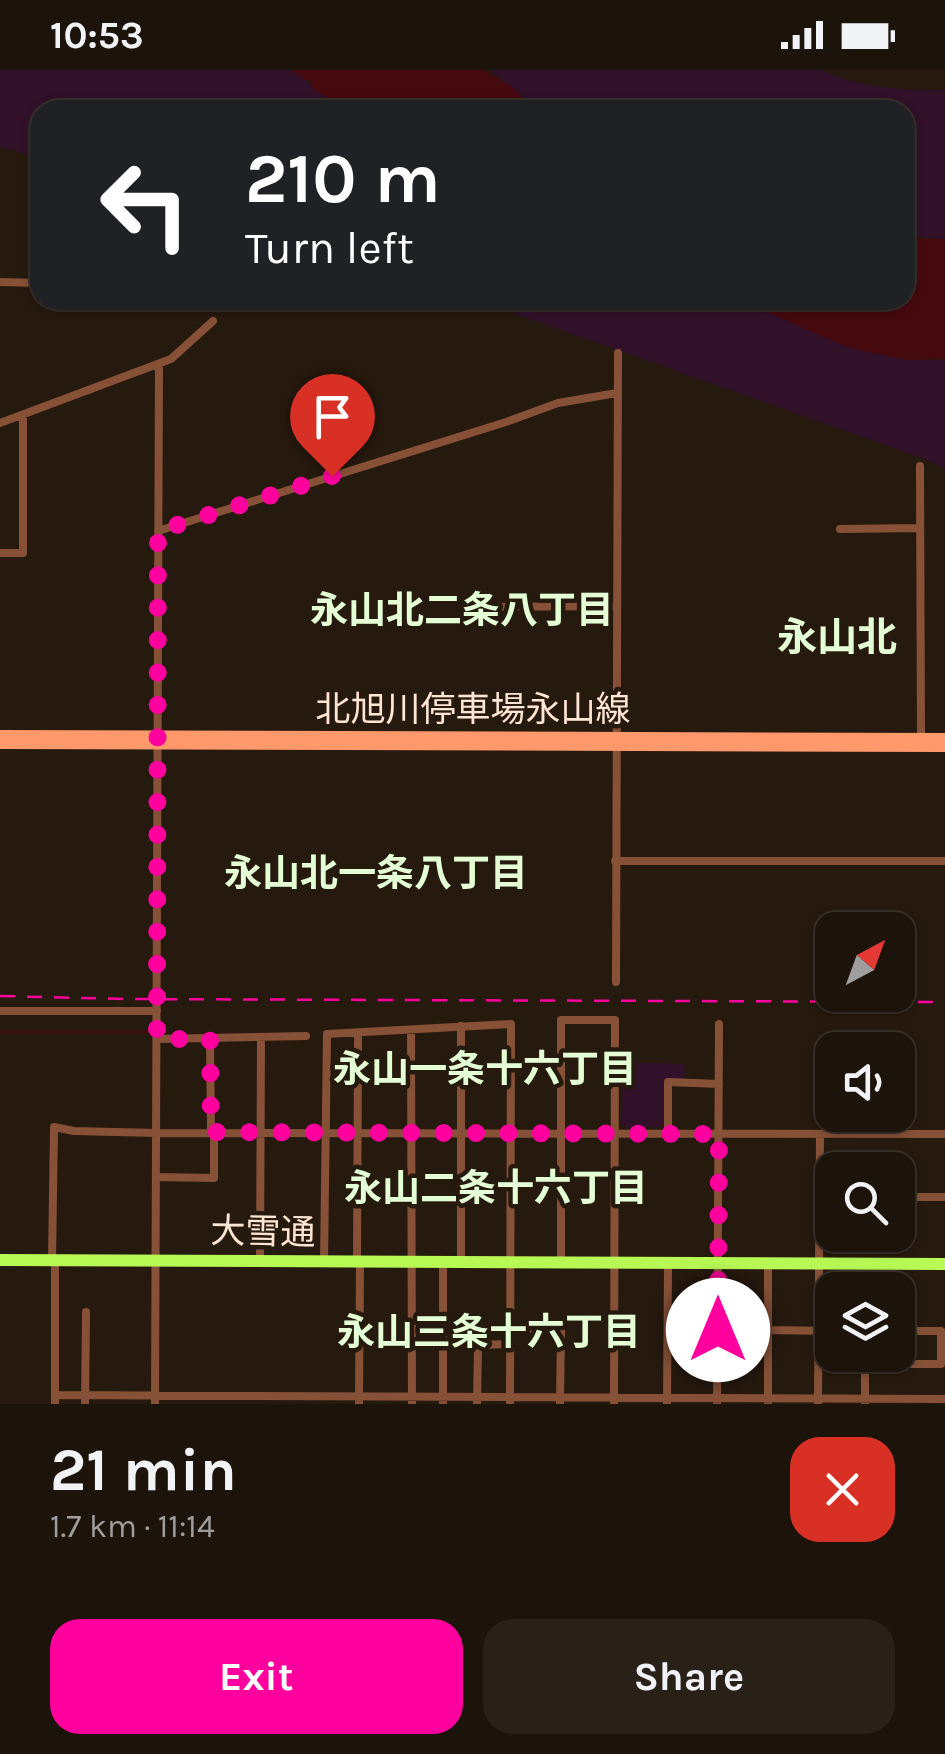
<!DOCTYPE html>
<html lang="en">
<head>
<meta charset="utf-8">
<style>
  :root { --surface:#1c130a; --page:#292018; --text:#f1f3f6; --muted:#a09e9c; --line:#3a322b; --accent:#ff009e }
  body { margin:0; font-family:Karla,"Noto Sans JP",sans-serif; background:var(--page); color:var(--text); height:100vh; display:flex; flex-direction:column; font-size:38px; white-space:nowrap }
  * { box-sizing:border-box; margin:0 }
  p { font-size:32px; color:var(--muted) }
  .icon { flex:none; width:55px; height:55px; fill:none; stroke:currentColor; stroke-width:2; stroke-linecap:round; stroke-linejoin:round }
  .map { position:relative; height:1334px; overflow:hidden }
  .sheet { display:flex; flex-direction:column; background:var(--surface); flex:1 }
  .sheet>* { flex:none }
  .banner { position:absolute; left:30px; top:30px; width:885px; height:210px; border-radius:30px; box-shadow:0 2px 8px #0004,0 0 0 2px var(--line); background:#202124; color:#fff; overflow:hidden }
  .needle { width:65px; rotate:41deg }
  .fabs { position:absolute; left:815px; top:842px; display:grid; gap:20px }
  .fabs a { display:grid; place-items:center; width:100px; height:100px; border-radius:20px; background:var(--surface); box-shadow:0 2px 8px #0004,0 0 0 2px var(--line); font-size:50px }
  .pin { position:absolute; display:grid; place-items:center; width:85px; height:85px; color:#fff; margin:-102px -42px; border-radius:50% 50% 50% 0; rotate:-45deg; box-shadow:0 0 10px #0007 }
  .pin .icon { rotate:45deg }
  .me { position:absolute; width:110px; margin:-55px; rotate:0deg; stroke-linejoin:round; filter:drop-shadow(0 0 8px #0008) }
  .turn { display:flex; align-items:center; gap:35px; height:210px; padding:0 50px; font-size:45px }
  .turn .icon { width:130px; height:130px; stroke-width:2.5 }
  .turn b { display:block; font-size:70px; line-height:85px }
  .round { display:grid; place-items:center; flex:none; width:105px; height:105px; border-radius:30px; background:var(--page) }
  .overview { display:flex; align-items:center; justify-content:space-between; height:170px; padding:0 50px }
  h1 { font-size:60px; font-weight:700; line-height:75px }
  .cta { display:flex; gap:20px; margin-top:auto; padding:20px 50px }
  .cta a { flex:1; height:115px; border-radius:30px; background:var(--accent); color:#fff; font-size:40px; font-weight:700; line-height:115px; text-align:center }
  .cta a+a { background:var(--page); color:var(--text) }
  .status { display:flex; justify-content:space-between; align-items:center; height:70px; padding:0 50px; background:var(--surface); direction:ltr }
  .status svg { height:28px; fill:currentColor }
  .map>svg:first-child { display:block }
  .green { fill:#311129 }
  .water { fill:#45090e }
  .lines { fill:none; stroke-linecap:round; stroke-linejoin:round }
  .stream { stroke:#45090e; stroke-width:2.5 }
  .minor { stroke:#875138; stroke-width:8 }
  .secondary { stroke:#ff986b; stroke-width:10 }
  .trunk { stroke:#b8f855; stroke-width:12 }
  .rail { stroke:#ff009e; stroke-width:2.5; stroke-dasharray:15 12; stroke-linecap:butt }
  .route { stroke:#ff009e; stroke-width:18; stroke-dasharray:0 32.4 }
  .labels { text-anchor:middle; dominant-baseline:central; stroke-width:9; stroke-linejoin:round; paint-order:stroke }
  .street-label { font-size:35px; fill:#ffe5d4; stroke:#26190e }
  .neighbourhood-label { font-size:38px; font-weight:bold; fill:#e4ffd6; stroke:#26190e }
  .quarter-label { font-size:40px; font-weight:bold; fill:#e4ffd6; stroke:#26190e }
</style>
</head>
<body>
<div class="status"><b>10:53</b><svg viewBox="0 0 49 12"><path d="M0 12V9h3v3zM5 12V6h3v6zM10 12V3h3v9zM15 12V0h3v12zM26 1h20v11H26zM47 4h2v5h-2z"/></svg></div>
<div class="map">
<svg width="945" height="1334" viewBox="0 0 945 1334">
  <rect width="100%" height="100%" fill="#26190e"/>
  <path class="green" d="M0 0H292L326 26 363 32 381 40H40V87L0 77Z
    M489 0H821C860 18 903 21 945 20V169L905 166V40H550L524 29 512 17Z
    M476 230H747L906 290H945V399L922 388Z
    M621 992 685 994 684 1010H664V1053L661 1057H624L621 1053Z"/>
  <path class="water" d="M292 0H484L512 17 524 29 539 32 550 40H381C366 34 348 25 333 32L312 18 311 11 305 10Z
    M905 168 945 169V289L906 290 850 278 738 230H905Z"/>
  <g class="lines">
    <path class="stream" d="M0 962H147"/>
    <path class="minor" d="M0 212 39 213
      M0 353 171 289 213 251
      M920 396 921 671
      M840 459 920 458
      M158 461 506 352 558 333 617 323
      M0 483H23V345
      M491 537 616 536
      M615 791H945
      M616 912 618 283
      M0 941H157
      M411 960 412 1334
      M157 969 306 966
      M210 969 211 1062
      M668 1064V1012L719 1014
      M157 1107 214 1108V1062
      M898 1127H945
      M52 1190 54 1057 74 1061 157 1063 945 1064
      M260 1192 261 968
      M324 1192 327 964 511 954 510 1334
      M443 1192V1334
      M461 1192V956
      M357 1193 358 964
      M561 1193V950H615L614 1334
      M511 1259H561L560 1334
      M768 1260 832 1261
      M865 1294H941V1261H898
      M55 1325 945 1329
      M55 1334V1190
      M85 1334 86 1242
      M155 1334 159 294
      M359 1334 360 1193
      M477 1334 478 1275 510 1274
      M667 1334 668 1194
      M717 1334 719 954
      M768 1334V1194
      M818 1334 820 1064
      M865 1334V1285"/>
    <path class="secondary" d="M0 665 945 668
      M0 674 945 677"/>
    <path class="trunk" d="M0 1190 945 1194"/>
    <path class="rail" d="M0 926 124 929 945 932"/>
  </g>
  <g class="lines">
    <path class="route" d="M332 406 158 461 157 969H210L211 1062 719 1064 718 1260"/>
  </g>
  <g class="labels">
    <g class="street-label">
      <text x="473" y="639">北旭川停車場永山線</text>
      <text transform="translate(263 1162) rotate(1)">大雪通</text>
    </g>
    <g class="neighbourhood-label">
      <text x="462" y="540">永山北二条八丁目</text>
      <text x="376" y="803">永山北一条八丁目</text>
      <text x="485" y="999">永山一条十六丁目</text>
      <text x="496" y="1118">永山二条十六丁目</text>
      <text x="489" y="1262">永山三条十六丁目</text>
    </g>
    <g class="quarter-label">
      <text x="837" y="567">永山北</text>
    </g>
  </g>
</svg>
<div class="fabs">
<a><svg class="needle" viewBox="-14 -14 28 28"><path d="M0-13l5 13h-10z" fill="#e53935"/><path d="M0 13l5-13h-10z" fill="#a09e9c"/></svg></a>
<a><svg class="icon" aria-label="sound" viewBox="0 0 24 24"><path d="M4 9h4l5-4v14l-5-4H4zM17 9q2 3 0 6"/></svg></a>
<a><svg class="icon" aria-label="search" viewBox="0 0 24 24"><circle cx="10" cy="10" r="6"/><path d="M15 15l6 6"/></svg></a>
<a><svg class="icon" aria-label="layers" viewBox="0 0 24 24"><path d="M12 4l9 5-9 5-9-5zM3 14l9 5 9-5"/></svg></a>
</div>
<div class="pin" style="left:332px;top:406px;background:#d93025"><svg class="icon" aria-label="arrive" viewBox="0 0 24 24"><path d="M6 21V4h12l-3 4 3 4H6"/></svg></div>
<svg class="me" style="left:718px;top:1260px" viewBox="-20 -20 40 40"><circle r="19" fill="#fff"/><path d="M0-13L10 11 0 6-10 11z" fill="#ff009e"/></svg>
<div class="banner">
<div class="turn"><svg class="icon" aria-label="left" viewBox="0 0 24 24"><path d="M17 20v-9H6M10 6l-5 5 5 5"/></svg><div><b>210 m</b>Turn left</div></div>
</div>
</div>
<section class="sheet">
<div class="overview"><div><h1>21 min</h1><p>1.7 km · 11:14</p></div><a class="round" style="background:#d93025;color:#fff"><svg class="icon" aria-label="close" viewBox="0 0 24 24"><path d="M6 6l12 12M18 6L6 18"/></svg></a></div>
<div class="cta"><a>Exit</a><a>Share</a></div>
</section>
</body>
</html>
